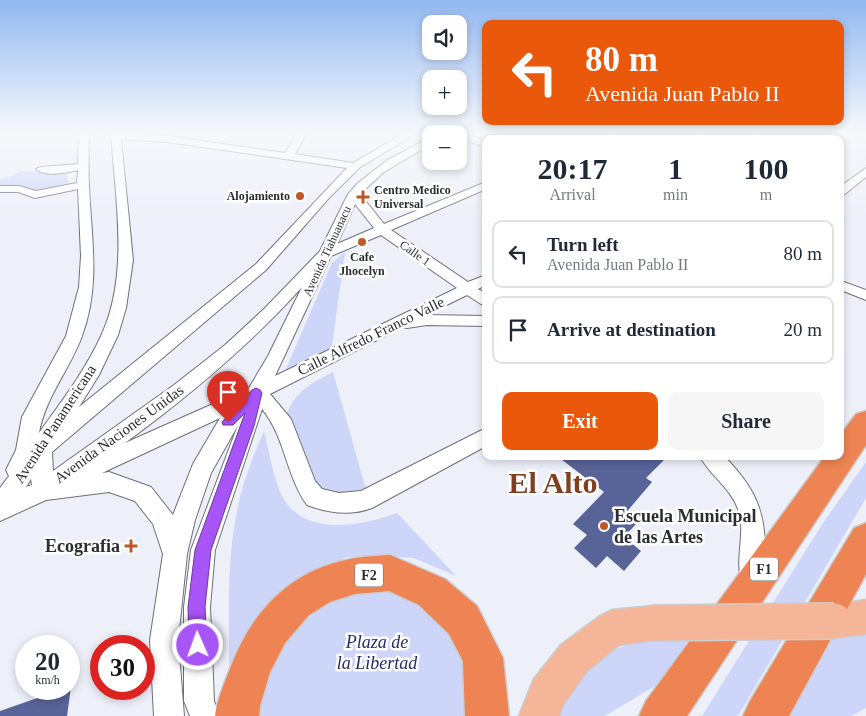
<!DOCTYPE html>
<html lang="en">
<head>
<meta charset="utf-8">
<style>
  :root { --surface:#fff; --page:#f6f6f7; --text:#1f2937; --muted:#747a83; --line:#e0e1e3; --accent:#ea580c }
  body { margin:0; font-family:"Times New Roman",serif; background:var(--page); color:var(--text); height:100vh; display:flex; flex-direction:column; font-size:19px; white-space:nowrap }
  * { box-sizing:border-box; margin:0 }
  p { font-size:16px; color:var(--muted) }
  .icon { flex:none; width:28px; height:28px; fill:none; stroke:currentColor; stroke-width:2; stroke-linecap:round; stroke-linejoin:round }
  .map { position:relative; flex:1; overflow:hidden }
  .sheet { position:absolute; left:482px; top:135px; width:362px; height:325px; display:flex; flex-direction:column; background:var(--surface); border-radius:10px; box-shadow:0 2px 8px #0003 }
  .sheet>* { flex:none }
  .top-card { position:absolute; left:482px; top:20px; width:362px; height:105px; border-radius:10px; box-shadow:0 2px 8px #0003; background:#ea580c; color:#fff; overflow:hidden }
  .fabs { position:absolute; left:422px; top:15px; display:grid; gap:10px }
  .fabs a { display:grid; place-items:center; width:45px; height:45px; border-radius:10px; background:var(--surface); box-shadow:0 2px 8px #0003; font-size:25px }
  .speed { position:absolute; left:15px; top:635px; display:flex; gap:10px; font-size:25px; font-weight:700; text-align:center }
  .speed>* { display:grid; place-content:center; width:65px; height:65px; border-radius:50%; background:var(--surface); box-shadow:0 2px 8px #0003; line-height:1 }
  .speed small { font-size:12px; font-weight:400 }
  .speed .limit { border:8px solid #d22; background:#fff; color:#111 }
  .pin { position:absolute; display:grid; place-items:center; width:42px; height:42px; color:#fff; margin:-51px -21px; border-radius:50% 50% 50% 0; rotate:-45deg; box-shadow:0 0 5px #0007 }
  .pin .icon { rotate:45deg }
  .me { position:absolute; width:55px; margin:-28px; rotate:358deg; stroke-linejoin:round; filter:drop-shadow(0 0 4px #0008) }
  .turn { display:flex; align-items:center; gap:18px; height:105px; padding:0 20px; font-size:22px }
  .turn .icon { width:65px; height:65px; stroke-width:2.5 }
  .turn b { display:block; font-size:35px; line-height:42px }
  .eta { display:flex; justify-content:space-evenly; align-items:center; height:85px; text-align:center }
  .eta b { font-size:30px; font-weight:800; line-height:35px }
  .action { display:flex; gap:10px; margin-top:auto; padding:10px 20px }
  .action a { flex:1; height:58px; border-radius:10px; background:var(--accent); color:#fff; font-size:20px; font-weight:800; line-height:58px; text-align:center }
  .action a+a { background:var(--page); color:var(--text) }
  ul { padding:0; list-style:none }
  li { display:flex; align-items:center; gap:15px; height:68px; margin:0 10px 8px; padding:0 10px; border:2px solid var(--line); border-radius:10px }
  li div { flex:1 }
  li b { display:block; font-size:19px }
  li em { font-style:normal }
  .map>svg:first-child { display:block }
  .green { fill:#cdd5f8 }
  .building { fill:#586398 }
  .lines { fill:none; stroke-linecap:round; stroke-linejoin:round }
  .minor-casing { stroke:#6e7079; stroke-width:2 }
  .major-casing { stroke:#cccdce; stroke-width:3 }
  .highway-casing { stroke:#cccdce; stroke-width:3 }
  .minor { fill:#fff; fill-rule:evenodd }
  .major { fill:#f5b598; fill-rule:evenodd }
  .highway { fill:#ee8453; fill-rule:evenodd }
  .major-bridge-casing { stroke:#cccdce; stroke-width:38; stroke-linecap:butt }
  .major-bridge { stroke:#f5b598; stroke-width:35 }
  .route { fill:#a855f7; stroke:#6d37a1 }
  .poi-dot { fill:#be5927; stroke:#fff; stroke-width:2 }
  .labels { text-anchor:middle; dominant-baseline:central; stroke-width:5; stroke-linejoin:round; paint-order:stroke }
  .far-poi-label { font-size:12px; font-weight:bold; fill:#2c2d31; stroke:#fff; text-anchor:start }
  .far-street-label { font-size:12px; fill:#2c2d31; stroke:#fff }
  .shield { fill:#fff; stroke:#6b6c6f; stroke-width:1 }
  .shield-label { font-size:14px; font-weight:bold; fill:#2c2d31 }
  .street-label { font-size:15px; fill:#2c2d31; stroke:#fff }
  .near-poi-label { font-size:18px; font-weight:bold; fill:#2c2d31; stroke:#fff; text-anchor:start }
  .near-park-label { font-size:18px; font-style:italic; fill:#242a6e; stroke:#fff }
  .near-town-label { font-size:30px; font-weight:bold; fill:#803f20; stroke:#fff }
</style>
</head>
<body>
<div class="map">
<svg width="866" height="716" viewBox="0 0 866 716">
  <rect width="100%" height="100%" fill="#edeff9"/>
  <path class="green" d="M20 171 66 172 69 185 39 193 0 188V179L10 177Z
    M345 252 331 352 285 371 332 263Z
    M333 372 368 497 337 500 312 489 286 415C297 390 310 384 333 372Z
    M264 431C268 447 275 485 283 498 306 537 362 526 397 513L456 576 414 558 380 556 346 557 304 580 229 694C230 634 225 570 237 511 242 483 253 457 264 431Z
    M866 462V498L738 716H702L823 523Z
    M383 586 432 604 461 636 473 716H259L261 691 276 647 302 614 340 592Z
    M866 633V708L851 716H784L827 639Z
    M694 638 655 686 605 716H556C568 697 585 669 604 656 630 638 664 639 694 638Z"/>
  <path class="building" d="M557 456H668L646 478 652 482 624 515 636 524 624 537 641 551 624 571 607 556 596 568 574 548 587 535 573 524 604 492Z
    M69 687H71L67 716H0V711Z"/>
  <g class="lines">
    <defs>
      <path id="minor" d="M79 132H89C89 150 88 168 89 185 91 238 101 284 82 336 70 369 45 398 39 433 61 402 85 371 101 336 130 274 115 198 111 132L167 136 285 153 298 132H307L295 154 353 163 406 132H418L359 168 328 199 266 270 52 452 53 471 174 385 225 345 264 309 320 251 348 194 358 183 386 161 431 137V144L384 172 360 194 384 224 486 182V189L391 230 468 282 486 275V285L478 289 486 294V306L481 304 467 295 426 315 486 316V326L427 325 407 328 403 327 270 394 291 419 315 481 322 489 339 493 361 491 486 428V446L372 508C351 516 328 513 307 505 286 476 285 436 262 409L215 550 210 607 214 701 220 716H190L184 701V607L191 550 238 425 211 473 195 520 187 554 178 640 184 716H154L150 640 163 554 153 524 135 501 109 492 46 500 0 521V488L9 476 6 470 16 450 22 417 66 336 79 287 81 256 78 189 35 198 18 192H0V186H19L36 191 77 183 78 170C66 173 45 177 36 169 41 165 68 166 78 164ZM121 139 167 142 347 168 256 264 79 407 99 375 118 335 126 308 133 260ZM355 204 374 228 337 244ZM381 235 457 288 275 376 331 256ZM302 287 268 356 249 388 125 443C189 396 249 346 302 287ZM220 418 193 464 173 515 151 487 109 472 102 473ZM31 479 32 485 26 487Z
        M438 132H447L437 134Z
        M455 132H463L486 142V148L459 137V134H455Z
        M606 132H619L608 139H595Z
        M687 132H702L718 139H703Z
        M752 132H763L755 139H743Z
        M866 168V177L845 194 841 195V186Z
        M841 281 866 290V300L841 290Z
        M700 456H724C753 486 765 508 765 550 765 562 766 574 761 585L752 589 743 585C733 562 747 533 738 509 731 488 709 475 700 456Z"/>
      <path id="major" d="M866 600V634L834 638 822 633 817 621 822 609 834 604Z
        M653 606 665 611 670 623 665 635 653 640 619 645 587 671 563 705 559 716H519L534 679 561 645 600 616 612 610Z"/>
      <path id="highway" d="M866 411V445L687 716H639L646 701 825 456H841V434L856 414Z
        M866 523V574L789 716H743L750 701 854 528Z
        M390 555 445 579 477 606 503 658 509 716H465L463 661 449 634 419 605 389 591 355 594 330 602 309 615 285 643 270 672 260 706 259 716H215C217 700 224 684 230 669 252 610 292 568 356 558 367 556 379 556 390 555Z"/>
    </defs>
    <use href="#minor" class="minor-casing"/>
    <use href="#major" class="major-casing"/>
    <use href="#highway" class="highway-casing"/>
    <use href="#minor" class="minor"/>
    <use href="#major" class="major"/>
    <use href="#highway" class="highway"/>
    <defs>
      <path id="major-bridge" d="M653 623 834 621"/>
    </defs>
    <use href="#major-bridge" class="major-bridge-casing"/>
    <use href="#major-bridge" class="major-bridge"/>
  </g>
  <linearGradient id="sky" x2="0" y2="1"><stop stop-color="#92b8f0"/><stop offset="0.57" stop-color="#f7f8fc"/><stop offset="1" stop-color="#f7f8fc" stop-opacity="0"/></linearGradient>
  <rect width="866" height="233" fill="url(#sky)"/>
  <path class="route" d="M256 388 260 390 262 393 254 426 211 550 205 607 207 645 204 651 198 654 191 651 189 645 188 607 195 550 245 413 233 425H223L222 422 252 390Z"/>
  <g class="poi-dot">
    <circle cx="300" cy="196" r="5"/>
    <path d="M360.5 189.5h5v5h5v5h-5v5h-5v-5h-5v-5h5z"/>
    <circle cx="362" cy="242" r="5"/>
    <circle cx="604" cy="526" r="5"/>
    <path d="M128.5 538.5h5v5h5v5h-5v5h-5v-5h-5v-5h5z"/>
  </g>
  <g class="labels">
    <g class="far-poi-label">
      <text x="374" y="190">Centro Medico<tspan x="374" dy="14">Universal</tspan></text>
      <text x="290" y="196" text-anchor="end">Alojamiento</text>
      <text x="362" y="257" text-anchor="middle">Cafe<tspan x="362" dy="14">Jhocelyn</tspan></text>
    </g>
    <g class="far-street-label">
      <text transform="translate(327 251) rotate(-65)">Avenida Tiahuanacu</text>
      <text transform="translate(415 253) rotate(35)">Calle 1</text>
    </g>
    <g class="shield">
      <rect x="750" y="557.5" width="28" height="23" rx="4"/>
      <rect x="355" y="563.5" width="28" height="23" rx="4"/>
    </g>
    <g class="shield-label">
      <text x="764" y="569">F1</text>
      <text x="369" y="575">F2</text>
    </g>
    <g class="street-label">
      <text transform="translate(371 336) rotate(-26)">Calle Alfredo Franco Valle</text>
      <text transform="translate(55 424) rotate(-57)">Avenida Panamericana</text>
      <text transform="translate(119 434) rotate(-36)">Avenida Naciones Unidas</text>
    </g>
    <g class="near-poi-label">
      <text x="614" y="516">Escuela Municipal<tspan x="614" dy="21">de las Artes</tspan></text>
      <text x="120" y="546" text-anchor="end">Ecografia</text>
    </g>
    <g class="near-park-label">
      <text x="377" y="642">Plaza de<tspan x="377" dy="21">la Libertad</tspan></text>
    </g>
    <g class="near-town-label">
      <text x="553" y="482">El Alto</text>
    </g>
  </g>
</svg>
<div class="fabs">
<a><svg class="icon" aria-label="sound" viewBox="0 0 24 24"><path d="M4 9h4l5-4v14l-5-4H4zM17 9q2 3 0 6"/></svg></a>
<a>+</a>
<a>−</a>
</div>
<div class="speed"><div>20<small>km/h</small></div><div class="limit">30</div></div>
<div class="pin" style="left:228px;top:422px;background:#d93025"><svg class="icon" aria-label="arrive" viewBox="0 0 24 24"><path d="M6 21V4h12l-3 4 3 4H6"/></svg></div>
<svg class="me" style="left:198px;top:645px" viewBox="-20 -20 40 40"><circle r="17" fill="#a855f7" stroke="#fff" stroke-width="3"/><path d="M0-11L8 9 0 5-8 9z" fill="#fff"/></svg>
<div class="top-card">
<div class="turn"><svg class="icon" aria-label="left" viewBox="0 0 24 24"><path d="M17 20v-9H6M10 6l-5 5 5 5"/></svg><div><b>80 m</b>Avenida Juan Pablo II</div></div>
</div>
<section class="sheet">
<div class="eta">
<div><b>20:17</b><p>Arrival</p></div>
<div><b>1</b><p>min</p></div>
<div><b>100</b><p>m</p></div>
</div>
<ul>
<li><svg class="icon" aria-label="left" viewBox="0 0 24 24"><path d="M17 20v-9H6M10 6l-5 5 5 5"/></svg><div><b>Turn left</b><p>Avenida Juan Pablo II</p></div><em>80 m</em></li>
<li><svg class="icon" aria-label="arrive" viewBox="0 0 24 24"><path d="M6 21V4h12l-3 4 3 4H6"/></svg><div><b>Arrive at destination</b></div><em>20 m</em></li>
</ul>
<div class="action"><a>Exit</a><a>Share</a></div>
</section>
</div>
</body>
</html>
